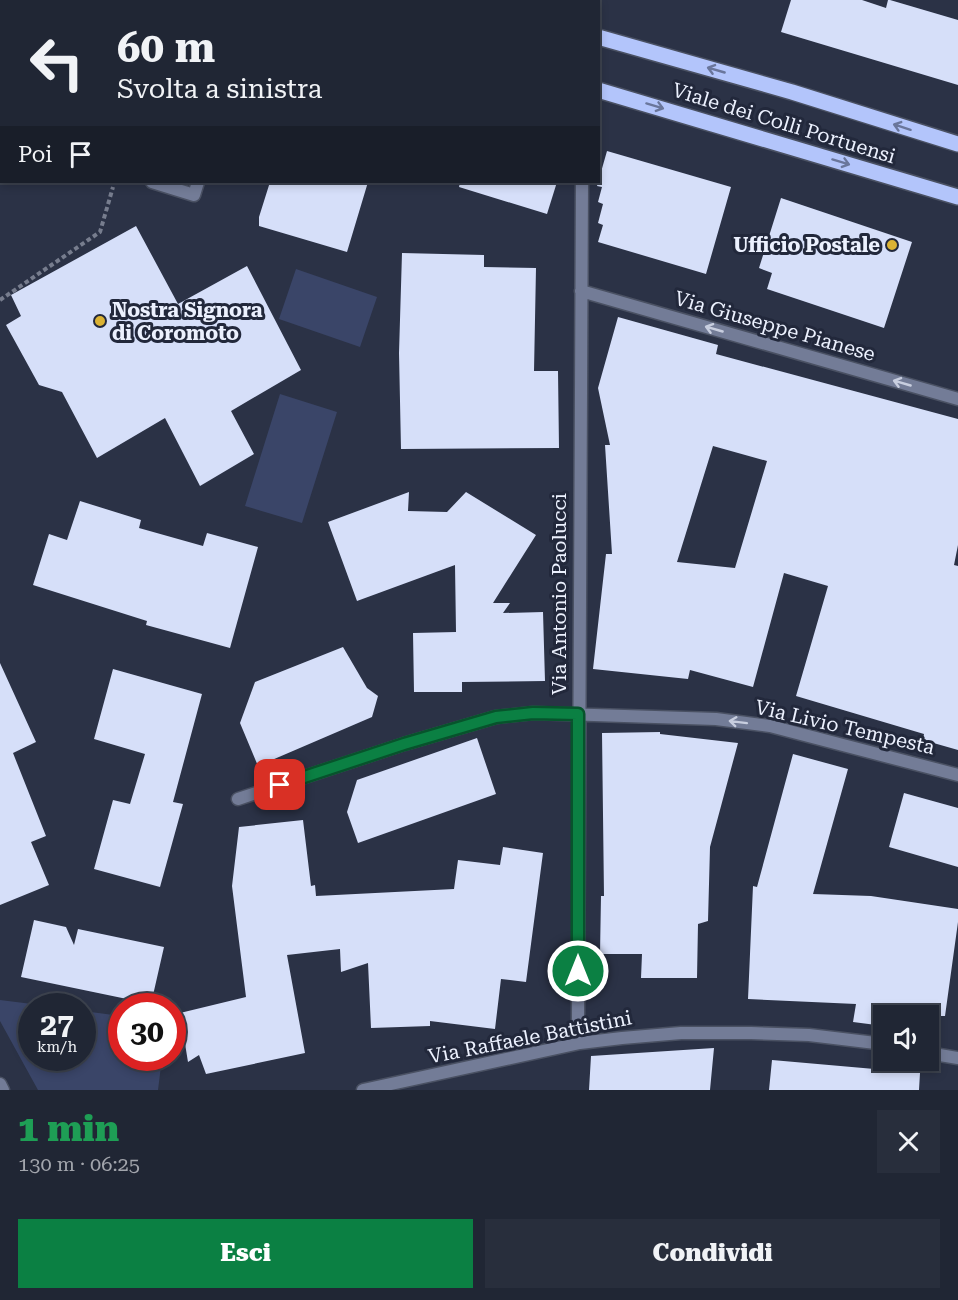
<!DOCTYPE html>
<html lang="it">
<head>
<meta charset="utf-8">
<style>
  :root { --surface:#202634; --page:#282e3c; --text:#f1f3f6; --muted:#a2a5ac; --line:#3d434f; --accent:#0b8043 }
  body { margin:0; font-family:"Roboto Serif",serif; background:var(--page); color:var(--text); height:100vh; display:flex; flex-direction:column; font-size:22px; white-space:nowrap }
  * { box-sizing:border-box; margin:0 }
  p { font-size:20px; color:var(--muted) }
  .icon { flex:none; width:33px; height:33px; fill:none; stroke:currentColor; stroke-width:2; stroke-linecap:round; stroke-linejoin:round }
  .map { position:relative; height:1090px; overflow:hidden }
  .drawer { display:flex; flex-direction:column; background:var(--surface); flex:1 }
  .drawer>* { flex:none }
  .guide { position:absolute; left:0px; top:0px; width:600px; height:183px; box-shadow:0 3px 9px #0003,0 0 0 2px var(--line); background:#202634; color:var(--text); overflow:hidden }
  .controls { position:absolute; left:873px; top:1005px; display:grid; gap:12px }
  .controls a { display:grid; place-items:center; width:66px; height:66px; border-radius:0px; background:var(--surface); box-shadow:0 3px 9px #0003,0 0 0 2px var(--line); font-size:30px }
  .speed { position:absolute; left:18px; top:993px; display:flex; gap:12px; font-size:30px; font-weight:700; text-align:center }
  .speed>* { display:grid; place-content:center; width:78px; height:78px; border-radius:50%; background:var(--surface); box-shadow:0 3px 9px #0003,0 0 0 2px var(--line); line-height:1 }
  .speed small { font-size:15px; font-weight:400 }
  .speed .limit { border:9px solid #d22; background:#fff; color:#111 }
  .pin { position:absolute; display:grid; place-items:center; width:51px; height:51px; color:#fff; margin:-26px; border-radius:12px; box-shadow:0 3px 9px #0006 }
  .me { position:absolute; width:66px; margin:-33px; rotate:0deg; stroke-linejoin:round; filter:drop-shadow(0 0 4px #0008) }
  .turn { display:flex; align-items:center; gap:21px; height:126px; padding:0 18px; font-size:27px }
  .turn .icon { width:78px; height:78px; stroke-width:2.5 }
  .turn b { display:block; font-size:42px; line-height:51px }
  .then { display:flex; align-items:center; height:57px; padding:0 18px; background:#0003; gap:12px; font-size:22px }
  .round { display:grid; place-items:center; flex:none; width:63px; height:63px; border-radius:0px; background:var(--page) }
  .head { display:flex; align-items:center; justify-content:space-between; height:102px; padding:0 18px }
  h1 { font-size:36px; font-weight:800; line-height:45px; color:#1e9e55 }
  .cta { display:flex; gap:12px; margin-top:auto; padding:12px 18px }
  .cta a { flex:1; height:69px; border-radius:0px; background:var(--accent); color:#fff; font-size:24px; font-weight:800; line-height:69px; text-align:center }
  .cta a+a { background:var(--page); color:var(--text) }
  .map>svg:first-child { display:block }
  .green { fill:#3a4568 }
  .building { fill:#d6dff9; fill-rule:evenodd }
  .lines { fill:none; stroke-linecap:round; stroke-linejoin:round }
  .minor-casing { stroke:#4a5163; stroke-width:15 }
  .tertiary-casing { stroke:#4a5163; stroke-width:15 }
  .primary-casing { stroke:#4a5163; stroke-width:18 }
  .path { stroke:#777d8e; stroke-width:4; stroke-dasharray:4.5 3; stroke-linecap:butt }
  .minor { stroke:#737c97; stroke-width:12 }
  .tertiary { stroke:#737c97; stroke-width:12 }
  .primary { stroke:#b3c5fb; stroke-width:15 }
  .oneway { stroke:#6a769b }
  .oneway2 { stroke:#c8cedf }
  .route-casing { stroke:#07532c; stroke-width:15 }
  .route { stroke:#0b8043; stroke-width:10 }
  .poi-dot { fill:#dbb233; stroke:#22283b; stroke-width:2 }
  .labels { text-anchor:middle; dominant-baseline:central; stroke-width:6; stroke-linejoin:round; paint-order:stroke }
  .street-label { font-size:20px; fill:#ecf1fe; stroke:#22283b }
  .poi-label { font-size:20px; font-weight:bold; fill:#ecf1fe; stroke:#22283b; text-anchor:end }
</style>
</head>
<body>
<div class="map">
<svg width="958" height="1090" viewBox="0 0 958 1090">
  <rect width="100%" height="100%" fill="#2b3246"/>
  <path class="green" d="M296 269 377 297 360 347 279 319Z
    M280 394 337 412 302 523 245 506Z
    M0 1000 48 1006H32V1058H82L83 1011 121 1016 122 1058H162L158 1090H38L0 1021Z"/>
  <path class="building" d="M791 0H862L886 8 888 0H890L958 20V85L781 32Z
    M607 151 731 187 706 274 598 242 603 225 598 223 603 204 598 202 602 187 597 186Z
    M270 182H368L347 252 259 226V217Z
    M460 182H557L547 214 459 187Z
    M781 198 912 242 884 328 767 289 772 273 759 268Z
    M136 226 178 304 247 266 301 370 231 411 254 454 200 486 165 418 97 458 62 392 39 385 6 325 21 316 11 295Z
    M402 253 484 255V267L536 268 534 371H558L559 448 401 449 399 353Z
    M618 317 718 345 716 354 958 419V545L954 565 958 566V750L923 740 924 734 796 696 828 586 784 573 753 687 690 670 688 679 593 669 606 554H612L605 445H610L598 388ZM713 446 767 461 735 568 677 562Z
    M409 492 408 511 447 512 466 492 536 535 493 603H510L503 613 543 612 545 681 462 682V692H414L413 633 456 632 455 565 357 601 328 522Z
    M80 501 141 520 139 528 203 546 207 533 258 547 230 648 146 625 147 621 33 585 49 534 67 540Z
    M343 647 367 688 378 696 372 717 258 766 240 723 255 682Z
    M0 663 36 742 13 753 46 836 31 842 49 885 0 905Z
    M113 669 202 694 173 802 183 804 160 887 94 869 113 800 130 804 145 754 94 739Z
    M660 732V734L738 743 710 847 708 921 698 924 697 978H641L642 954H600L601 896H604L602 733Z
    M477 738 496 794 358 843 347 812 357 780Z
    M793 754 848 769 813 894 871 896 958 909V922L945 1016H884V1026L853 1022 856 1004 748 999 753 886 757 887Z
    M904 793 958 808V867L889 847Z
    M303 820 311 886 315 885 316 896 454 889 458 860 500 865 503 847 543 853 526 982 501 979 495 1029 430 1021V1026L371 1028 368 963 341 972 340 949 287 955 305 1053 206 1074 199 1055 188 1062 180 1013 246 997 232 886 239 827Z
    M34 920 66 927 74 945 78 929 164 947 151 1004 21 977Z
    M714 1048 710 1090H589L591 1056Z
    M772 1060 920 1073 919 1090H769Z"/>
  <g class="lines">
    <defs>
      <path id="minor" d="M186 2V0
        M252 2V0
        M152 182 194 195 198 182
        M581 291 958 399
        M238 799 404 744 496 717 533 713 716 719 770 726 958 775
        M580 1043 578 1018 582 182
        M928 1053 958 1058
        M363 1090 580 1043 622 1038 681 1033H751L809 1035 884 1044"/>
      <path id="tertiary" d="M0 1084 3 1090"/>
      <path id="primary" d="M301 0 306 2
        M468 0 473 2
        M598 37 792 92 958 144
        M598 90 958 197"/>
    </defs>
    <use href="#minor" class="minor-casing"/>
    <use href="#tertiary" class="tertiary-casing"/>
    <use href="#primary" class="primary-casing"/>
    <path class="path" d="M0 300 100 232 113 187"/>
    <use href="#minor" class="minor"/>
    <use href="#tertiary" class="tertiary"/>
    <use href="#primary" class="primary"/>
  </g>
  <defs><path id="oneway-shaft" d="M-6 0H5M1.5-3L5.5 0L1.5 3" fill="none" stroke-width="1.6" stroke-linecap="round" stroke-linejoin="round" transform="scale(1.5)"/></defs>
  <g class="oneway">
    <use href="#oneway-shaft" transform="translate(716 70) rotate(-164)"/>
    <use href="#oneway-shaft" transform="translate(655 106) rotate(17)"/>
    <use href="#oneway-shaft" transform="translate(902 127) rotate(-162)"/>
    <use href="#oneway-shaft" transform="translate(841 162) rotate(17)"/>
  </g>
  <g class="oneway2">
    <use href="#oneway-shaft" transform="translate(714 329) rotate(-164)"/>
    <use href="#oneway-shaft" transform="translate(902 383) rotate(-164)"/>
    <use href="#oneway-shaft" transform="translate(738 722) rotate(-173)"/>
  </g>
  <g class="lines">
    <defs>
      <path id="route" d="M280 785 404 744 496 717 533 713 578 714V971"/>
    </defs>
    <use href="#route" class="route-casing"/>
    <use href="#route" class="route"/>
  </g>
  <g class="poi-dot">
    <circle cx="892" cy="245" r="6"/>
    <circle cx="100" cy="321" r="6"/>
  </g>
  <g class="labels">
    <g class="street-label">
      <text transform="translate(784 123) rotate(17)">Viale dei Colli Portuensi</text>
      <text transform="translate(775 326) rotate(16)">Via Giuseppe Pianese</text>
      <text transform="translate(559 594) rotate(-90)">Via Antonio Paolucci</text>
      <text transform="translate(845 727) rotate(13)">Via Livio Tempesta</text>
      <text transform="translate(530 1037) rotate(-11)">Via Raffaele Battistini</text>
    </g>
    <g class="poi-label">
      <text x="880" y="245">Ufficio Postale</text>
      <text x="112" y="310" text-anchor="start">Nostra Signora<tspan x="112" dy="23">di Coromoto</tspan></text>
    </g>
  </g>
</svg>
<div class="controls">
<a><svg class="icon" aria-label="sound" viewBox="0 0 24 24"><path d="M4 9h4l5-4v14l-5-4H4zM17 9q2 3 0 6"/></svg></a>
</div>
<div class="speed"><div>27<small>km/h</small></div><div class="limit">30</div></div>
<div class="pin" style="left:280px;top:785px;background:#d93025"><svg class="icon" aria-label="arrive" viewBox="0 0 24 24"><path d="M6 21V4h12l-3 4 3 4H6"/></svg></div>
<svg class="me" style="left:578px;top:971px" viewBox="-20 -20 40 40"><circle r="17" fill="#0b8043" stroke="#fff" stroke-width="3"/><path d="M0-11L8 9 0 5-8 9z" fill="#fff"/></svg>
<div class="guide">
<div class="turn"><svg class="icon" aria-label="left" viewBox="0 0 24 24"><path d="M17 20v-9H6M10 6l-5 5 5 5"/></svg><div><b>60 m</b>Svolta a sinistra</div></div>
<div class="then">Poi<svg class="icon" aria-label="arrive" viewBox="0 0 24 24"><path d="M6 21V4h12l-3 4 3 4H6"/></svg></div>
</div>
</div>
<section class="drawer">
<div class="head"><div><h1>1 min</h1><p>130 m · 06:25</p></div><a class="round"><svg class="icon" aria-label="close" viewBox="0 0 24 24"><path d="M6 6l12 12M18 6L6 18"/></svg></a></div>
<div class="cta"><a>Esci</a><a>Condividi</a></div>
</section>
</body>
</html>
